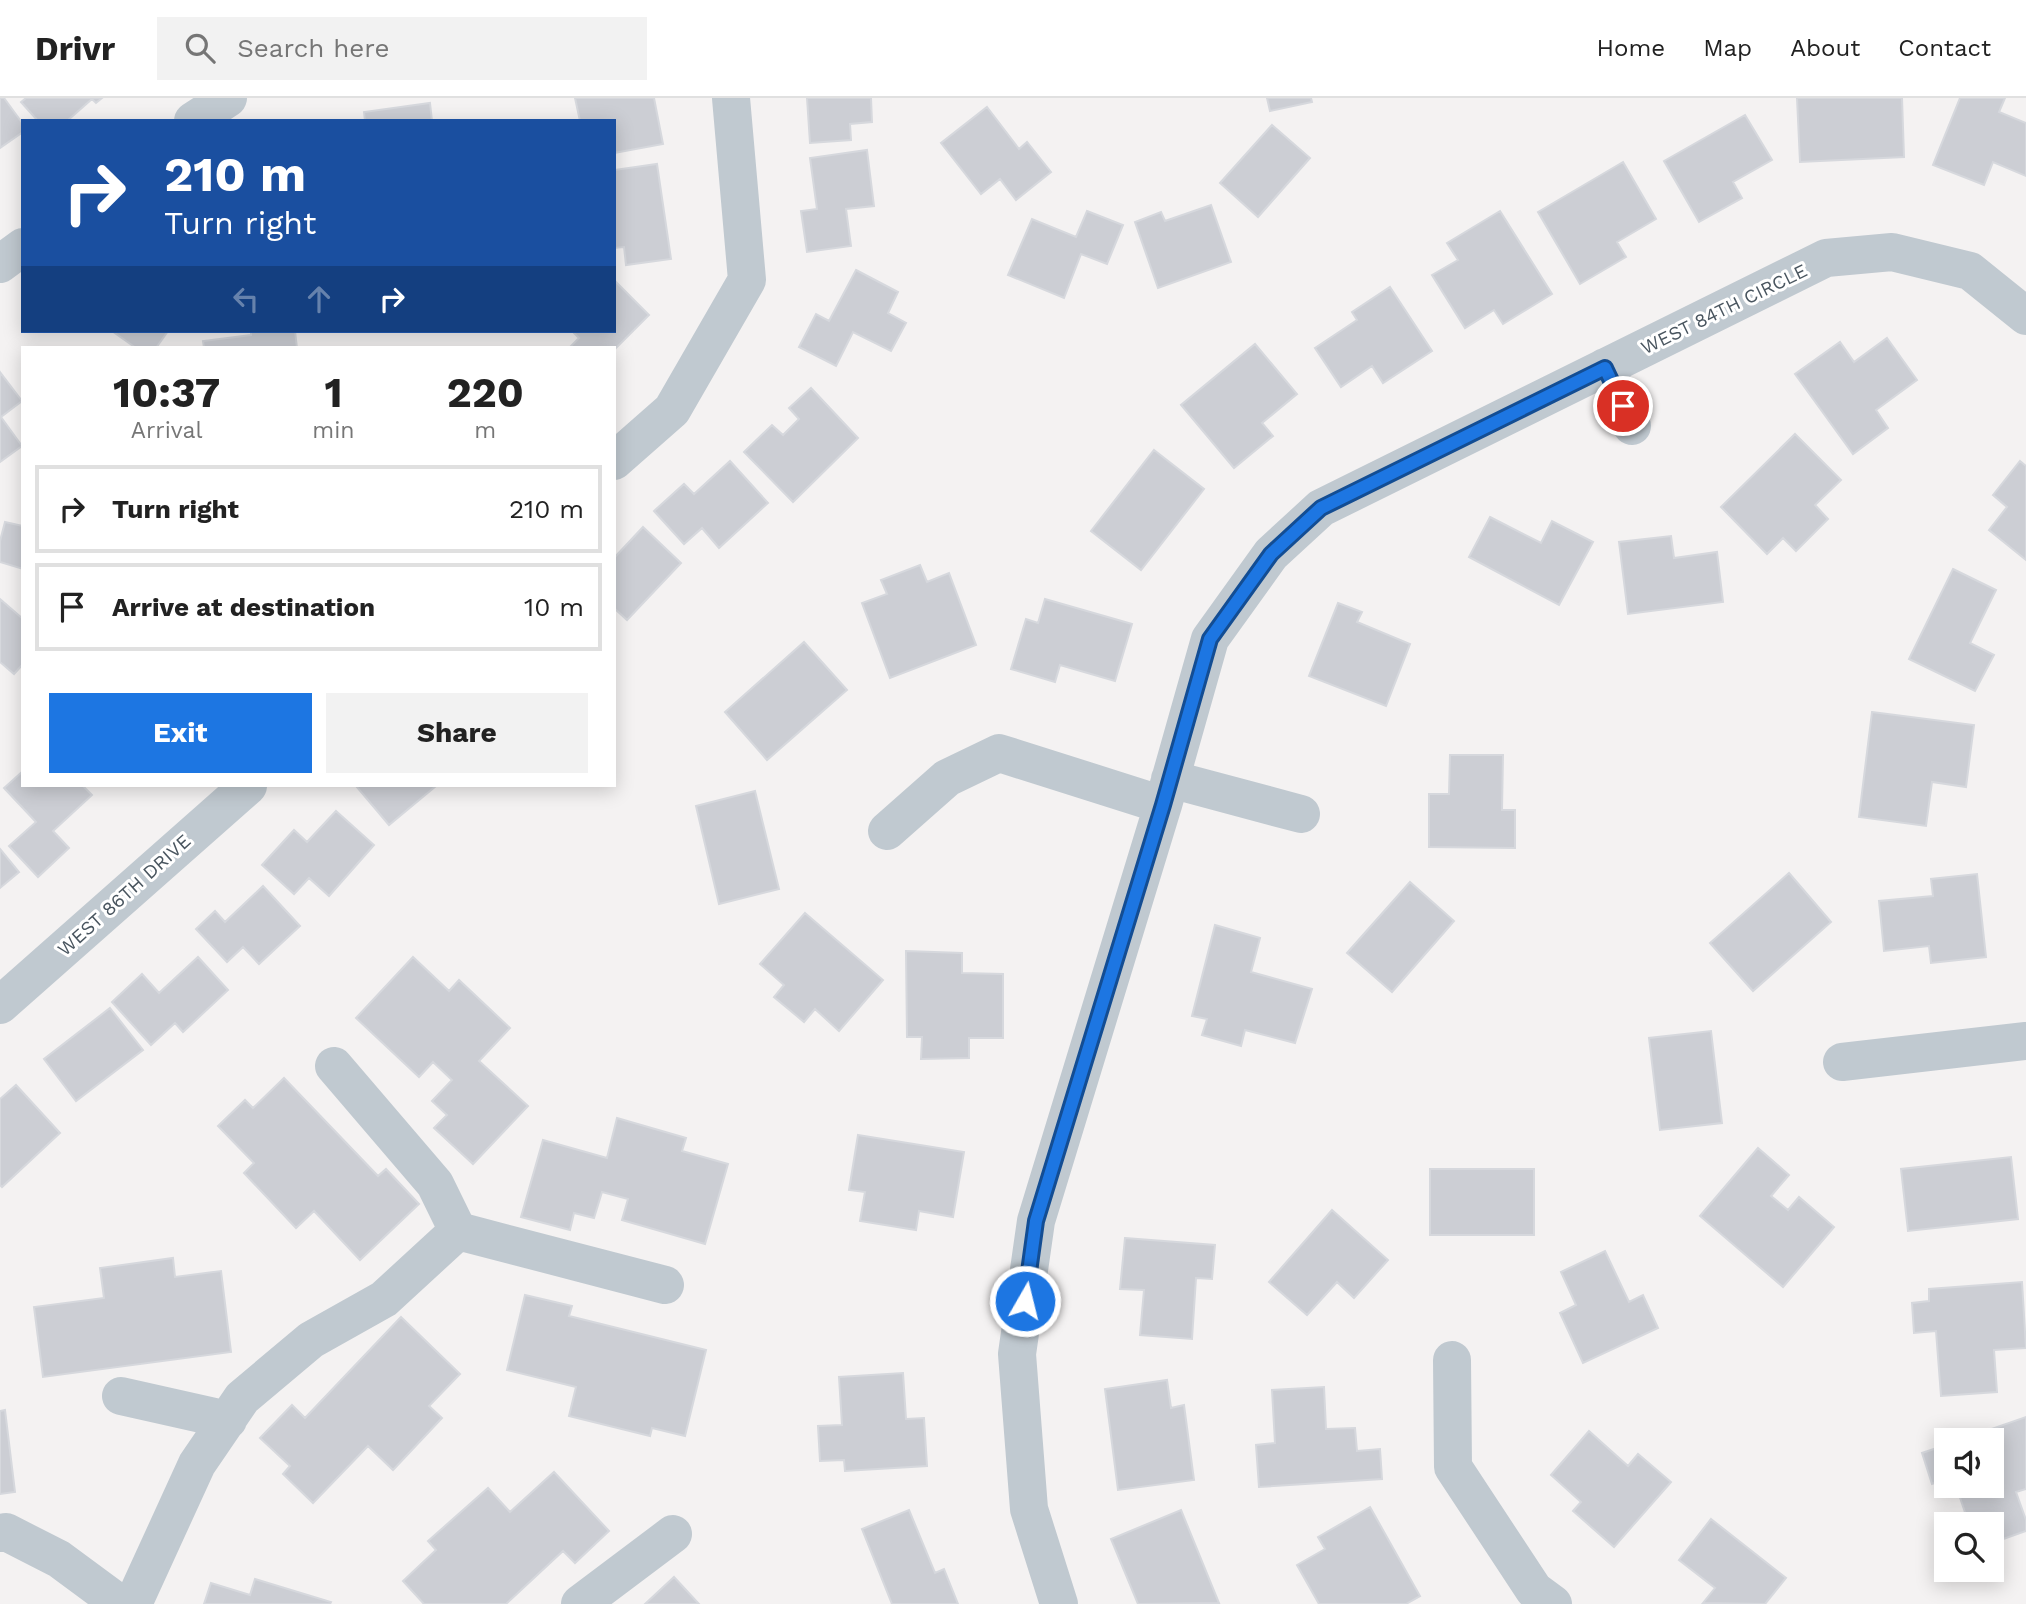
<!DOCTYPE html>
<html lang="en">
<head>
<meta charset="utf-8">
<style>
  :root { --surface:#fff; --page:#f2f2f2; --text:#222; --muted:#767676; --line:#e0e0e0; --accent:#1d76e2 }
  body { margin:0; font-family:"Work Sans",sans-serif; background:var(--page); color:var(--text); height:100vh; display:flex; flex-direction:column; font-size:26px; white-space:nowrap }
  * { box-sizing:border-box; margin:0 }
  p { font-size:23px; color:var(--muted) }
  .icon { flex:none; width:38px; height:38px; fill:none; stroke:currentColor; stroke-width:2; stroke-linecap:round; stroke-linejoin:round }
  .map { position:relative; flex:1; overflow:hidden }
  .side { position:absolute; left:21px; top:248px; width:595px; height:441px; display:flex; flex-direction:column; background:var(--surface); border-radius:0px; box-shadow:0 4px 18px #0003 }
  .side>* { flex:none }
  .hud { position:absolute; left:21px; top:21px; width:595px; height:214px; border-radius:0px; box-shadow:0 4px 18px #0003; background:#1a4fa0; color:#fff; overflow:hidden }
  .controls { position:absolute; left:1934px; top:1330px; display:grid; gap:14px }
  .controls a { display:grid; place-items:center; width:70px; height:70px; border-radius:0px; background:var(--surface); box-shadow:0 4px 18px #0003; font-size:35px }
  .pin { position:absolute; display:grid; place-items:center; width:60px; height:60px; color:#fff; margin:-30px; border:4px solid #fff; border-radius:50%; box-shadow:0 2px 7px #0007 }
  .me { position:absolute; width:77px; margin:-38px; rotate:8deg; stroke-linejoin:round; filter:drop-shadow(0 0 5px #0008) }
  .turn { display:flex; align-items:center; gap:24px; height:147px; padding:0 28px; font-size:32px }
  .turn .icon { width:91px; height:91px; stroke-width:2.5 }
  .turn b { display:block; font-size:49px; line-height:60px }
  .lanes { display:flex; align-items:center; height:66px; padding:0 28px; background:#0003; justify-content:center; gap:35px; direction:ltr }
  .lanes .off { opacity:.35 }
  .eta { display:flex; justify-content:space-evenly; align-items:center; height:119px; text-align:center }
  .eta b { font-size:42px; font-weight:700; line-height:49px }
  .button { display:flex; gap:14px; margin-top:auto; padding:14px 28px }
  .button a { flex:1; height:80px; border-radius:0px; background:var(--accent); color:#fff; font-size:28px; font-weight:700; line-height:80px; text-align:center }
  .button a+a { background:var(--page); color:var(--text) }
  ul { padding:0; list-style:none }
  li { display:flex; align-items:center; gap:21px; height:88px; margin:0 14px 10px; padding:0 14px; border:4px solid var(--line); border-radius:0px }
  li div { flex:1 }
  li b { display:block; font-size:26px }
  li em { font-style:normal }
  header { display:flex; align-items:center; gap:42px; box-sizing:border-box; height:98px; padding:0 35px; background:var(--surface); border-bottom:2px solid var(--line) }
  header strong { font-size:33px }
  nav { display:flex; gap:38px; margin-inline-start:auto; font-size:24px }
  .search { width:490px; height:63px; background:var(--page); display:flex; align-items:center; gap:18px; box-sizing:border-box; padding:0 24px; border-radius:0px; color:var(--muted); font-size:26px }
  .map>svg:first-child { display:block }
  .building { fill:#ccced4; stroke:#d6d8dd; stroke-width:2 }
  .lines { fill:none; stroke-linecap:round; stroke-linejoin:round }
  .minor { stroke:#c0c9d0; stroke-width:38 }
  .route-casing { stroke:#134d93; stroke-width:18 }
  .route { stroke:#1d76e2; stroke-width:12 }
  .labels { text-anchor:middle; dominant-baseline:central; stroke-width:6; stroke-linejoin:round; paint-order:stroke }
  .street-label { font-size:19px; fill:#49555f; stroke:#fff }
</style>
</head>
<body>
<header>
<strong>Drivr</strong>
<div class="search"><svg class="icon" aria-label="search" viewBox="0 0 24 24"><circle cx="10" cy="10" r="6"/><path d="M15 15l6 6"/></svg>Search here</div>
<nav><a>Home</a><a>Map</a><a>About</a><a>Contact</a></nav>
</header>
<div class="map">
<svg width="2026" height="1506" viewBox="0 0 2026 1506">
  <rect width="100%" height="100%" fill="#f4f2f2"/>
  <path class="building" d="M0 0H4L23 26V34L0 50Z
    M26 0H102L96 5 92 1 67 23H38L21 4Z
    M575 0H654L663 46 614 55V23H580Z
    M807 0H871L872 24 850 26 851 42 810 45Z
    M1267 0H1311L1312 4 1270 13Z
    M1797 0H1902L1904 59 1800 64Z
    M1960 0H2005L1999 14 2026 25V78L1993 64 1984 87 1933 67Z
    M430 5 432 23H365L364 14Z
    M987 9 1019 51 1027 44 1051 74 1016 102 1000 81 981 96 941 45Z
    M1745 17 1772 62 1733 84 1742 100 1699 124 1664 63Z
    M1272 27 1310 60 1258 119 1220 85Z
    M867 52 874 108 846 111 851 148 807 154 801 113 817 111 810 60Z
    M1623 64 1656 121 1617 144 1626 159 1580 186 1538 114Z
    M657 66 671 161 626 167 624 149 614 150V72Z
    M1211 107 1231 164 1158 190 1135 124 1161 114 1165 123Z
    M1087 113 1123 127 1107 166 1081 156 1064 200 1008 177 1032 121 1076 139Z
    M1500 113 1552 196 1503 226 1494 212 1465 230 1432 177 1458 162 1447 145Z
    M856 172 898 194 888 215 906 225 891 253 853 234 836 268 799 249 816 216 829 223Z
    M614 182 649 217 614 252 569 250 579 240 572 233H614Z
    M1390 189 1432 253 1383 285 1372 268 1341 289 1315 250 1357 222 1352 214Z
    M112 233H168L156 250H136Z
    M251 233H295L297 250H204L203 243 251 237Z
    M1887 240 1917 282 1876 312 1888 330 1853 356 1795 276 1840 244 1854 264Z
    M1255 246 1297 296 1262 325 1273 338 1234 370 1181 307Z
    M0 274 22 303 1 319 22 348 0 364Z
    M811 290 858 340 793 404 744 354 772 327 783 337 799 321 789 310Z
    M1795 336 1841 382 1815 407 1828 421 1796 453 1783 440 1767 456 1721 409Z
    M1154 352 1204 391 1141 472 1091 433Z
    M730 363 768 405 719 450 702 430 684 446 654 413 684 386 694 396Z
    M2020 363 2026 368V462L1989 432 2007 409 1993 397Z
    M1490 419 1541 445 1552 423 1593 444 1559 507 1469 459Z
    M5 424 23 428V471L0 464V443Z
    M643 429 681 465 627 522 614 510V460Z
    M1671 438 1674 460 1717 454 1723 504 1628 516 1619 444Z
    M920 467 927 484 949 475 976 547 890 580 862 505 887 496 881 482Z
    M1953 471 1996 492 1970 545 1994 557 1975 593 1909 561Z
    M0 501 23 521V566L14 576 0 564Z
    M1045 501 1132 526 1115 583 1060 567 1055 584 1011 571 1026 521 1038 525Z
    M1338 505 1362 514 1357 524 1410 546 1386 608 1309 578Z
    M804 544 847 592 767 662 725 614Z
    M1872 614 1974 627 1966 689 1932 684 1926 728 1859 719Z
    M1450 657H1503L1502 712H1515V750L1429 749V696H1449Z
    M23 673V688H83L92 697 53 733 69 750 38 779 9 748 36 724 4 690Z
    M356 688H436L389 727Z
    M755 693 779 791 719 806 696 708Z
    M336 713 374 747 329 798 309 780 294 796 262 767 294 732 307 744Z
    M0 751 19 774 0 790Z
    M1789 775 1831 824 1753 893 1710 845Z
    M1977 776 1986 859 1931 865 1929 848 1884 853 1879 803 1933 798 1931 781Z
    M1410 784 1454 823 1392 894 1347 855Z
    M263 788 300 828 259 866 243 849 227 864 196 831 215 813 225 824Z
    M805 815 883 882 839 933 815 911 804 924 774 899 784 887 760 866Z
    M1215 827 1260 840 1251 874 1312 891 1295 945 1245 932 1241 948 1202 937 1207 921 1192 918Z
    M906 853 962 855V875L1003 876V940H969V960L921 961 922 939H907Z
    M198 859 228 892 183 934 175 925 151 947 112 904 142 876 159 895Z
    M413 859 449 893 459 882 510 930 479 963 528 1008 473 1066 434 1030 447 1017 432 1003 452 982 433 964 419 979 356 920Z
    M110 910 143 952 76 1003 44 961Z
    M1711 933 1722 1025 1660 1032 1649 940Z
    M284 980 378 1078 386 1071 419 1106 360 1162 314 1113 296 1130 244 1075 254 1065 218 1028 245 1002 253 1010Z
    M16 987 60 1035 2 1089 0 1087V1001Z
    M617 1020 686 1040 682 1053 728 1066 705 1146 622 1122 628 1101 602 1094 594 1120 574 1115 570 1132 521 1119 543 1042 607 1060Z
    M858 1037 964 1054 953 1119 919 1113 916 1132 860 1123 865 1094 849 1092Z
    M1758 1050 1789 1077 1771 1098 1788 1112 1799 1099 1834 1129 1783 1189 1700 1118Z
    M2011 1059 2018 1121 1908 1133 1901 1071Z
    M1430 1071H1534V1137H1430Z
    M1332 1112 1388 1162 1354 1200 1337 1184 1307 1217 1269 1184Z
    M1125 1140 1215 1147 1212 1181 1196 1180 1192 1241 1140 1237 1144 1192 1120 1191Z
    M1605 1153 1629 1204 1643 1197 1658 1230 1583 1265 1560 1215 1576 1207 1561 1174Z
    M173 1160 175 1179 221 1173 231 1254 43 1279 34 1209 104 1200 100 1170Z
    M2022 1184 2026 1250 1994 1252 1997 1294 1941 1298 1936 1233 1914 1235 1912 1205 1929 1203V1191Z
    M525 1197 572 1208 569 1218 706 1252 685 1338 652 1330 650 1338 569 1318 576 1289 507 1272Z
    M401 1219 460 1276 429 1308 442 1320 393 1372 368 1348 313 1405 283 1376 290 1368 260 1340 292 1307 305 1320Z
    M903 1275 906 1321 924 1320 927 1368 845 1373 844 1362 820 1363 818 1328 842 1327 839 1279Z
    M1167 1282 1171 1310 1184 1307 1194 1382 1118 1392 1105 1291Z
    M1324 1289 1326 1331 1355 1330 1357 1353 1380 1351 1382 1381 1259 1389 1256 1347 1275 1345 1272 1292Z
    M5 1312 15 1394 0 1396V1313Z
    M2026 1319V1391L2016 1394 2026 1422V1433L1992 1445V1426H1969L1956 1388H1992V1342H1960Z
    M1589 1333 1628 1368 1638 1356 1671 1384 1614 1449 1573 1413 1581 1404 1551 1377Z
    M1946 1347V1381L1932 1386 1922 1355Z
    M554 1374 609 1433 575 1465 563 1453 506 1506H424L403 1483 436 1452 428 1443 488 1390 510 1414Z
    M1370 1409 1420 1498 1406 1506H1319L1297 1467 1325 1451 1318 1439Z
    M909 1412 935 1475 944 1471 958 1506H892L862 1431Z
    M1181 1412 1219 1505 1138 1506 1111 1441Z
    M1711 1421 1786 1480 1765 1506 1703 1505 1715 1490 1679 1462Z
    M674 1479 699 1506H645Z
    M255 1481 331 1504 330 1506H204L211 1485 250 1497Z"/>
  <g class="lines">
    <path class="minor" d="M193 23 228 0
      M0 166 23 149
      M1605 269 1632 328
      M614 363 672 312 747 182 731 0
      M1170 681 1301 716
      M887 733 947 680 999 655 1163 707 1210 541 1271 456 1321 410 1826 160 1892 154 1970 173 2026 218
      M0 907 248 688
      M1842 964 2026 943
      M334 968 435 1086 458 1133 665 1187
      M1452 1262 1453 1369 1534 1492 1553 1506
      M121 1298 228 1322
      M0 1435 6 1434 59 1461 120 1506
      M133 1506 197 1366 242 1300 311 1242 384 1201 458 1133
      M580 1506 673 1436
      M1059 1506 1029 1411 1017 1256 1036 1123 1163 707"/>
  </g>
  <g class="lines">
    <defs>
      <path id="route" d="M1025 1203 1036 1123 1163 707 1210 541 1271 456 1321 410 1605 270 1623 308"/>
    </defs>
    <use href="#route" class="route-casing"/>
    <use href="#route" class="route"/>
  </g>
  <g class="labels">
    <g class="street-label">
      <text transform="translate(1724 211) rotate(-26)">WEST 84TH CIRCLE</text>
      <text transform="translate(124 797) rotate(-42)">WEST 86TH DRIVE</text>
    </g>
  </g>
</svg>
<div class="controls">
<a><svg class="icon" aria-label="sound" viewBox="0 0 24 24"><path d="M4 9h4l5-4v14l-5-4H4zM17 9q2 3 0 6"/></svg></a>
<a><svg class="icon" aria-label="search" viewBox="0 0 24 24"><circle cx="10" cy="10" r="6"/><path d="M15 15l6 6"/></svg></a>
</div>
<div class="pin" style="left:1623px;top:308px;background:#d93025"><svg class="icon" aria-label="arrive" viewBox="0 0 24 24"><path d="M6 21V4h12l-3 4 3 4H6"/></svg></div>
<svg class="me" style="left:1025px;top:1203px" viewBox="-20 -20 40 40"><circle r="17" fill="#1d76e2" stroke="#fff" stroke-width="3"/><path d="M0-11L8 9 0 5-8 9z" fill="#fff"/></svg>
<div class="hud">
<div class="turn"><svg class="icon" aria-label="right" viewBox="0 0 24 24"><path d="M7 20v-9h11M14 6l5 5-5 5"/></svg><div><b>210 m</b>Turn right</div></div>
<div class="lanes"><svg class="icon off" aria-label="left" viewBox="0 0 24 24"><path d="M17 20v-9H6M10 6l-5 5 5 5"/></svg><svg class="icon off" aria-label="ahead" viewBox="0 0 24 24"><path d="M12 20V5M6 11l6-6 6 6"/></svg><svg class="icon" aria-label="right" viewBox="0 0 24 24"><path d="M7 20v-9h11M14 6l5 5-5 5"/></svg></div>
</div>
<section class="side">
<div class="eta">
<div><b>10:37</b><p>Arrival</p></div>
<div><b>1</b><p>min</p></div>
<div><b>220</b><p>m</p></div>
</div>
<ul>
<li><svg class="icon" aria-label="right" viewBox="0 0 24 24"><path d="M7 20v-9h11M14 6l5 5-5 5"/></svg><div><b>Turn right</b></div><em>210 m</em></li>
<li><svg class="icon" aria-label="arrive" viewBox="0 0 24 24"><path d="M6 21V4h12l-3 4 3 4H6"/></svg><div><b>Arrive at destination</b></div><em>10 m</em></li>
</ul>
<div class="button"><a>Exit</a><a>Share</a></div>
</section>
</div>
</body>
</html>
